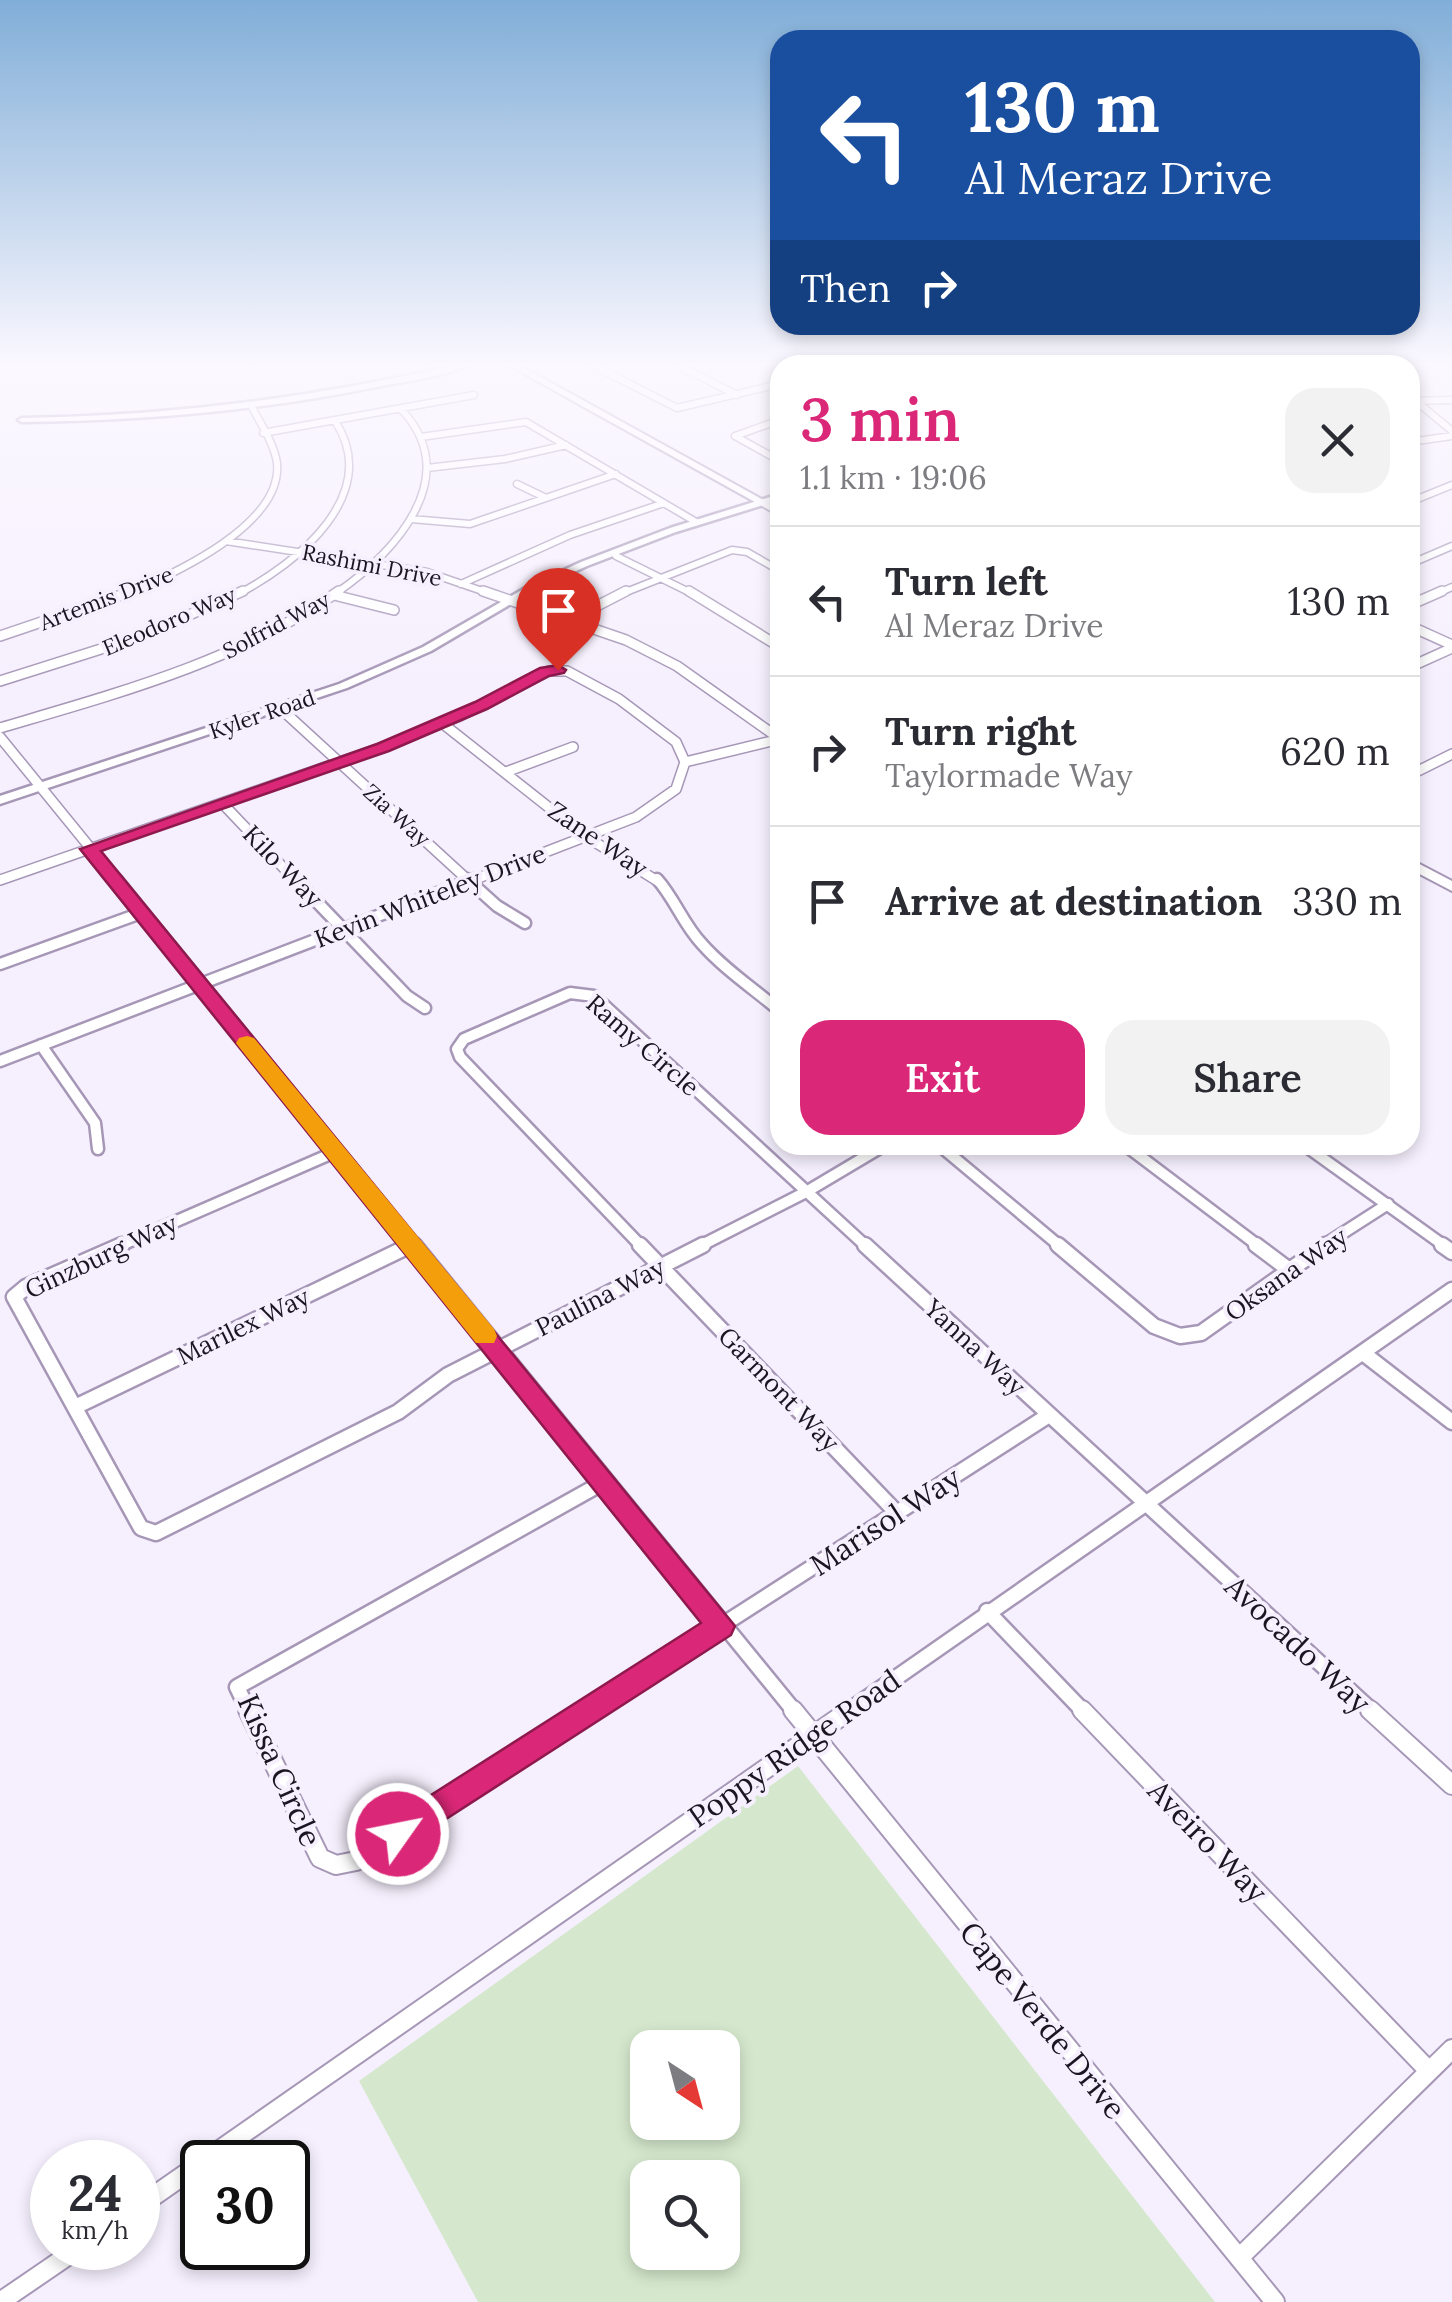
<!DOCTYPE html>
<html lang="en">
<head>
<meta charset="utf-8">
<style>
  :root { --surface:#fff; --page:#f2f2f3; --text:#2b2b33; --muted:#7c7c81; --line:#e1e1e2; --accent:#db2777 }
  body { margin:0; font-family:Lora,serif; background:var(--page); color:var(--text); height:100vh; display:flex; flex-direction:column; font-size:38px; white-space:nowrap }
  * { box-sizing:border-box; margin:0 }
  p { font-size:32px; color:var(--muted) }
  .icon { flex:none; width:55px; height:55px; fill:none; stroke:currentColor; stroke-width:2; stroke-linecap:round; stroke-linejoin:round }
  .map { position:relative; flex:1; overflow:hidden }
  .side { position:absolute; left:770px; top:355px; width:650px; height:800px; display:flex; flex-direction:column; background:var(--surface); border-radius:30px; box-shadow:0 5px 15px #0003 }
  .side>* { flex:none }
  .top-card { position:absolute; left:770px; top:30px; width:650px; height:305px; border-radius:30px; box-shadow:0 5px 15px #0003; background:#1a4fa0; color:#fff; overflow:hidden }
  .needle { width:65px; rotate:144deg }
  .controls { position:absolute; left:630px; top:2030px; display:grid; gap:20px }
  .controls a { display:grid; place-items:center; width:110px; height:110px; border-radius:20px; background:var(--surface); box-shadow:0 5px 15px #0003; font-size:50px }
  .speed { position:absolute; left:30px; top:2140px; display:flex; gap:20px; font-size:50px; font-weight:700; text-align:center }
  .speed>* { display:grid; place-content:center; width:130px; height:130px; border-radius:50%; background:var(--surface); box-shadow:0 5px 15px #0003; line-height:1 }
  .speed small { font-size:25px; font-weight:400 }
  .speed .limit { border:5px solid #111; border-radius:15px; background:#fff; color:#111 }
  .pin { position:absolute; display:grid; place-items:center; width:85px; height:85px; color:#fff; margin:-102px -42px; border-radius:50% 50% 50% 0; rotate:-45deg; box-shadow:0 0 10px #0007 }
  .pin .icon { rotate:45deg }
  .me { position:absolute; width:110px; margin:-55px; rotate:57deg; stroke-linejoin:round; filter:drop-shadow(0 0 8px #0008) }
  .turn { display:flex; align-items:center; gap:35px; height:210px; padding:0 30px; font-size:45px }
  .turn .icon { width:130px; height:130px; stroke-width:2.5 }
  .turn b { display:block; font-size:70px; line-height:85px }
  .then { display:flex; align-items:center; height:95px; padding:0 30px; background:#0003; gap:20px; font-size:38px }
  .round { display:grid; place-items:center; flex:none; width:105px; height:105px; border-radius:30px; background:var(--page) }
  .overview { display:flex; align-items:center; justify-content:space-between; height:170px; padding:0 30px }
  h1 { font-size:60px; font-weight:600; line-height:75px; color:var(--accent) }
  .action { display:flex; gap:20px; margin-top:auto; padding:20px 30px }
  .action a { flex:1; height:115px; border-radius:30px; background:var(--accent); color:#fff; font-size:40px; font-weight:600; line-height:115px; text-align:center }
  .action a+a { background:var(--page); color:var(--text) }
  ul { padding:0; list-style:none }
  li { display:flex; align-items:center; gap:30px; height:150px; padding:0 30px; border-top:2px solid var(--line) }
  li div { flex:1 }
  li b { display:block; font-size:38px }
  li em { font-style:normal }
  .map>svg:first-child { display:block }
  .green { fill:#d5e8cd; fill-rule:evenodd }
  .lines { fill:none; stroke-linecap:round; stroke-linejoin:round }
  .minor-far4-casing { stroke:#a697b7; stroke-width:9 }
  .minor-far3-casing { stroke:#a697b7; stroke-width:12 }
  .minor-far2-casing { stroke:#a697b7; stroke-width:15 }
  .minor-far1-casing { stroke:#a697b7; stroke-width:19 }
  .minor-casing { stroke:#a697b7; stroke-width:22 }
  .tertiary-casing { stroke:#a697b7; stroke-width:5 }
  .secondary-casing { stroke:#a697b7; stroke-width:4 }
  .minor-far4 { stroke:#fff; stroke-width:6 }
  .minor-far3 { stroke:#fff; stroke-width:9 }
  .minor-far2 { stroke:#fff; stroke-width:10 }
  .minor-far1 { stroke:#fff; stroke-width:14 }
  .minor { stroke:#fff; stroke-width:18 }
  .tertiary { fill:#fff; fill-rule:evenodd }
  .secondary { fill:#fff; fill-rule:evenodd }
  .route { fill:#db2777; stroke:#8e194d; stroke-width:2.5 }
  .slow { fill:#f59e0b }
  .labels { text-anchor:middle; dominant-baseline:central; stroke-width:8; stroke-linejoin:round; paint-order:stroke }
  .far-street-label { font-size:22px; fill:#1a1521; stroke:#f6f0fe }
  .street-label { font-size:25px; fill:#1a1521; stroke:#f6f0fe }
  .near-street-label { font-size:30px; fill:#1a1521; stroke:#f6f0fe }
</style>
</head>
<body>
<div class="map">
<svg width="1452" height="2302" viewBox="0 0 1452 2302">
  <rect width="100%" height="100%" fill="#f6f0fe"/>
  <path class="green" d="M798 1766 1215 2302H478L359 2081ZM648 2048H722V2122H648ZM648 2178H722V2252H648Z"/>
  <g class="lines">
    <defs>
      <path id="minor-far4" d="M594 366 677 408 780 384
        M679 366 737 395
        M765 366 780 373
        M1410 368 1427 366
        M1411 401 1452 400
        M1416 401 1452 431
        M780 420 735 436 780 461
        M263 433 474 395
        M421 437 526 422 696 522
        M1410 442 1452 436
        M427 468 505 459 566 445
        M517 484 544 497
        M1410 502 1452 485
        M411 519 470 524 616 474
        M226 541 427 572 491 594
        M616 556 693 594
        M1410 564 1452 546
        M461 584 570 535 664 503
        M128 594C173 574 283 525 277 463 274 443 261 425 252 407
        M238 594C298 563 383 494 335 421
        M335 594C393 554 466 478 401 409
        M621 594 732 550 747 552 780 571
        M1436 594 1452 587"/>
      <path id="minor-far3" d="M483 591 626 640 677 666 780 739
        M689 591 780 647
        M334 595 394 610
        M1410 605 1442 591
        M566 622 626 591
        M1410 626 1452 645
        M0 636 133 591
        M1410 667 1452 648
        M0 681 142 636 243 591
        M280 708 470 882
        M442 723 585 836 659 882
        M0 728C115 694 239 661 339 591
        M0 737 118 882
        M685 762 780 739
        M506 772 573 747
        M1410 775 1452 754
        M223 804 297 882
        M0 880 383 747 460 716 549 671H567L619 699 676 742 685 762 676 789 636 817 468 882"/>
      <path id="minor-far2" d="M116 879 416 1247
        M295 879 407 996 425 1008
        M467 879 497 906 525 923
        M657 879C675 899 683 924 702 944 724 969 754 989 780 1011
        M0 964 141 913
        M41 1045 95 1123 98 1149
        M0 1061 474 879
        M939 1145 1061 1247
        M1125 1145 1260 1247
        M1304 1145 1446 1247
        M117 1247 335 1152
        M406 1247 411 1245
        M642 1247 460 1057 457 1049 464 1039 570 993 594 996 867 1247
        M698 1247 806 1192 885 1145
        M1321 1247 1388 1204"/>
      <path id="minor-far1" d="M122 1245 26 1287 14 1297 141 1528 156 1533 398 1412 448 1375 703 1245
        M414 1245 795 1712
        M640 1245 897 1513
        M865 1245 1373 1712
        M1058 1245 1154 1326 1180 1336 1201 1333 1325 1245
        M1256 1245 1288 1269
        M1442 1245 1452 1252
        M1363 1353 1452 1422
        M75 1407 411 1245
        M987 1611 1084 1712
        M249 1712 237 1687 604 1482
        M587 1712 1049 1415
        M847 1712 1452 1290"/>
      <path id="minor" d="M248 1710 320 1858 336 1865 356 1861 591 1710
        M793 1710 1275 2302
        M1082 1710 1429 2071
        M1370 1710 1452 1785
        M138 2207 850 1710
        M1239 2258 1452 2049
        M0 2302 79 2248"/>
      <path id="tertiary" d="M452 366H466C439 378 405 381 376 387 259 411 141 421 22 422L18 420 22 418C168 416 310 398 452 366Z
        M770 497 773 498V502L676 532 587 566 533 591 431 651 347 688 0 804V796L339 684 423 647 527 587 581 562 670 528Z"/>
      <path id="secondary" d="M510 366H521L780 509V516Z
        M1410 859 1452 881V891L1410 869Z"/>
    </defs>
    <use href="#minor-far4" class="minor-far4-casing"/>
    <use href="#minor-far3" class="minor-far3-casing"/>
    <use href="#minor-far2" class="minor-far2-casing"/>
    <use href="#minor-far1" class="minor-far1-casing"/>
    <use href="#minor" class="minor-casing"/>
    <use href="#tertiary" class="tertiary-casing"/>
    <use href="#secondary" class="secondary-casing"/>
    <use href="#minor-far4" class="minor-far4"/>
    <use href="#minor-far3" class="minor-far3"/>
    <use href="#minor-far2" class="minor-far2"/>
    <use href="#minor-far1" class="minor-far1"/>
    <use href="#minor" class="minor"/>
    <use href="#tertiary" class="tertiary"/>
    <use href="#secondary" class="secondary"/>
  </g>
  <linearGradient id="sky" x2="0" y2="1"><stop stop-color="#81aed8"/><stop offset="0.53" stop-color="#fbf8ff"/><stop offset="1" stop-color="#fbf8ff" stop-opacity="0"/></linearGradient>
  <rect width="1452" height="688" fill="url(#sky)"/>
  <path class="route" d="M558 665 566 670 564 673 549 676 487 709 389 751 101 851 735 1626 731 1635 398 1850 387 1845 382 1834 387 1823 701 1623 80 849 377 744 475 702 540 668Z"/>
  <path class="slow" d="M247 1036 254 1038 494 1329 497 1336 494 1343H476L239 1047 236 1043 239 1038Z"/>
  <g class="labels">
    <g class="far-street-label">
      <text transform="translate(372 565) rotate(11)">Rashimi Drive</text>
      <text transform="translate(106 598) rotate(-21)">Artemis Drive</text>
      <text transform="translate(169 621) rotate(-23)">Eleodoro Way</text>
      <text transform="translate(276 625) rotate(-28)">Solfrid Way</text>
      <text transform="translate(262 714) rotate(-19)">Kyler Road</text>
      <text transform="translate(397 815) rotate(42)">Zia Way</text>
    </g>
    <g class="street-label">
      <text transform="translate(598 839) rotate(34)">Zane Way</text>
      <text transform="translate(283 866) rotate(46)">Kilo Way</text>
      <text transform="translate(430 896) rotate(-21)">Kevin Whiteley Drive</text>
      <text transform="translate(643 1045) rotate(41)">Ramy Circle</text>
      <text transform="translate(101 1256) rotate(-25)">Ginzburg Way</text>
      <text transform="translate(1286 1274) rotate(-35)">Oksana Way</text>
      <text transform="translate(600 1297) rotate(-27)">Paulina Way</text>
      <text transform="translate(243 1326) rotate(-26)">Marilex Way</text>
      <text transform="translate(975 1347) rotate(43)">Yanna Way</text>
      <text transform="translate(779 1389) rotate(46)">Garmont Way</text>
    </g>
    <g class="near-street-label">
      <text transform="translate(885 1521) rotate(-33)">Marisol Way</text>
      <text transform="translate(1298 1644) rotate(43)">Avocado Way</text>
      <text transform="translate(794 1748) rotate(-35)">Poppy Ridge Road</text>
      <text transform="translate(280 1770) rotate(66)">Kissa Circle</text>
      <text transform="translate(1208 1841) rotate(46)">Aveiro Way</text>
      <text transform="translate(1043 2020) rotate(51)">Cape Verde Drive</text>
    </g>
  </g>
</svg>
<div class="controls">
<a><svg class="needle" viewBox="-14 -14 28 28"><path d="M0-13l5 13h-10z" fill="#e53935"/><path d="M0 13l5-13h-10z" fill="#7c7c81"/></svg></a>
<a><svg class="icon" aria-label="search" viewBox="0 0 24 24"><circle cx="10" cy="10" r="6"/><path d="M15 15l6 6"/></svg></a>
</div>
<div class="speed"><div>24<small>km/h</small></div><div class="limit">30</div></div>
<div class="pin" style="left:558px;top:670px;background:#d93025"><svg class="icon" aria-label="arrive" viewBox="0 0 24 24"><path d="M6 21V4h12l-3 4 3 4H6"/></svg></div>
<svg class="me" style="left:398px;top:1834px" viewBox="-20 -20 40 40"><circle r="17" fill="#db2777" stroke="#fff" stroke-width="3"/><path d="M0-11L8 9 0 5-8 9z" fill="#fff"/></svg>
<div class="top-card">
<div class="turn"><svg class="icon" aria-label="left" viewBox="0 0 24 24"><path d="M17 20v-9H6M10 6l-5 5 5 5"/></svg><div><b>130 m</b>Al Meraz Drive</div></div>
<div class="then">Then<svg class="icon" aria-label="right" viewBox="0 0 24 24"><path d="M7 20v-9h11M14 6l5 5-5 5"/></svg></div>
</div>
<section class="side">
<div class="overview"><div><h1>3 min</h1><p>1.1 km · 19:06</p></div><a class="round"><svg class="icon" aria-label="close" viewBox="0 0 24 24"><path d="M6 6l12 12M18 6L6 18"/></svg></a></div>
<ul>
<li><svg class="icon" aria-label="left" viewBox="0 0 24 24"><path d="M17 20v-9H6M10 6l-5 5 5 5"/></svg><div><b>Turn left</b><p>Al Meraz Drive</p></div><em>130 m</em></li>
<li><svg class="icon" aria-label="right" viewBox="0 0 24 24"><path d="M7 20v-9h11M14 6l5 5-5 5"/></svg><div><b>Turn right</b><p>Taylormade Way</p></div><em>620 m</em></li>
<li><svg class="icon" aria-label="arrive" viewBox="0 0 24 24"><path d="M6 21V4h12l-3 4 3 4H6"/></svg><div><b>Arrive at destination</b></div><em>330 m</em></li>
</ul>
<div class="action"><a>Exit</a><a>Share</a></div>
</section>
</div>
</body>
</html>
